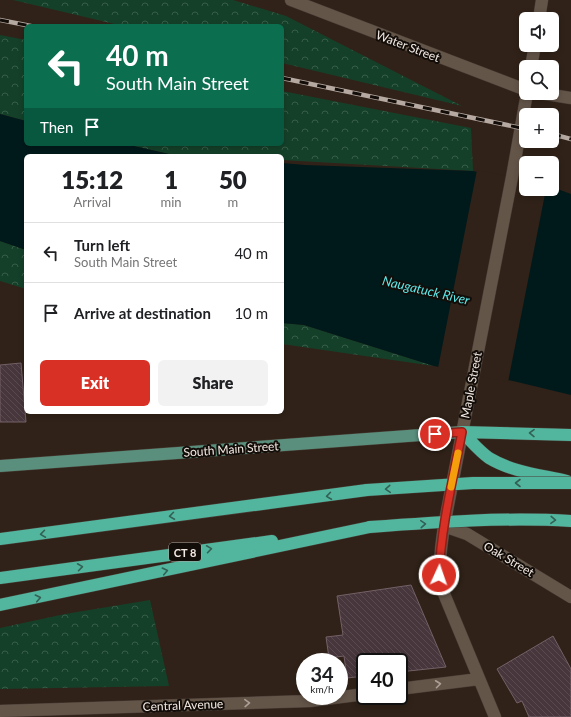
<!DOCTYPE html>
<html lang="en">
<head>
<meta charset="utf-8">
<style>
  :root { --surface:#fff; --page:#f2f2f2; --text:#202124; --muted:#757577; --line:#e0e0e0; --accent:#d93025 }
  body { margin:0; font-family:Lato,sans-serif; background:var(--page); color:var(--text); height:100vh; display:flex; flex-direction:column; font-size:15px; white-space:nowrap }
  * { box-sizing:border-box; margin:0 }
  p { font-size:13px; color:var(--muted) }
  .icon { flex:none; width:22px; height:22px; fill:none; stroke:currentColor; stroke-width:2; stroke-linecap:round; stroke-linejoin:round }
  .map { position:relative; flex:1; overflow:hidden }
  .sheet { position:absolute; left:24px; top:154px; width:260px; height:260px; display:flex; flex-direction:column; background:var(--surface); border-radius:6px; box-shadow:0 2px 6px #0003 }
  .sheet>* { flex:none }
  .banner { position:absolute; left:24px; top:24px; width:260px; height:122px; border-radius:6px; box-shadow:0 2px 6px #0003; background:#0b6e4f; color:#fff; overflow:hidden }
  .buttons { position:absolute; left:519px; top:12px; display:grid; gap:8px }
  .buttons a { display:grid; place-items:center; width:40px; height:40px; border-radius:6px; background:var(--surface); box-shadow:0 2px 6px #0003; font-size:20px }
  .speed { position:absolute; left:296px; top:653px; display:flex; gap:8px; font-size:20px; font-weight:700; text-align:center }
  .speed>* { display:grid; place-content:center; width:52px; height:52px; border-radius:50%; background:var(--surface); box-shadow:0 2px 6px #0003; line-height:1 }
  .speed small { font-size:10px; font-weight:400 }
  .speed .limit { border:2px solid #111; border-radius:6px; background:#fff; color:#111 }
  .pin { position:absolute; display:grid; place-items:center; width:34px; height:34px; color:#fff; margin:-17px; border:2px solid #fff; border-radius:50%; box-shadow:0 1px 4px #0007 }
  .me { position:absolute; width:44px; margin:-22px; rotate:3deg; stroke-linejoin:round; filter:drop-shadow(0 0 3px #0008) }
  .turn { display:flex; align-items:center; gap:14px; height:84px; padding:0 16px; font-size:18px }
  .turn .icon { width:52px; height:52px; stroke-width:2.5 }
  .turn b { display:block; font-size:28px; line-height:34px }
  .then { display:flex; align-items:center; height:38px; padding:0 16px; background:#0003; gap:8px; font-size:15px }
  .eta { display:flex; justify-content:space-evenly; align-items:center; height:68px; text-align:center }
  .eta b { font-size:24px; font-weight:800; line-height:28px }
  .action { display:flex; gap:8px; margin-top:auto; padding:8px 16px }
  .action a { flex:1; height:46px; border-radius:6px; background:var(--accent); color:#fff; font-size:16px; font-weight:800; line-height:46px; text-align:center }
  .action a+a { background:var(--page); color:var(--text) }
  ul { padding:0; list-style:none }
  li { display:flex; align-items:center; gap:12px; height:60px; padding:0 16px; border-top:1px solid var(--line) }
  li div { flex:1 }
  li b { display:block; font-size:15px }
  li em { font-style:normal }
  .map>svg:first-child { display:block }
  .forest { fill:url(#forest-crowns) }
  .water { fill:#001a1b }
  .pier { fill:#302218 }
  .building { fill:url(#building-back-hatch); stroke:#746067 }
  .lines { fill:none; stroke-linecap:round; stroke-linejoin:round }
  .minor-casing { stroke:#483c35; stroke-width:13 }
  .major-casing { stroke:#483c35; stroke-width:13 }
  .highway-casing { stroke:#483c35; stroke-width:13 }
  .minor { stroke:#645549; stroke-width:12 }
  .major { stroke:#598f7c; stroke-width:12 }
  .highway { stroke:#52b59e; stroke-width:12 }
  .rail-casing { stroke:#b5a9a2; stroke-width:4.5 }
  .rail { stroke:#130d09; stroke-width:3; stroke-dasharray:9; stroke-linecap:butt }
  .highway-bridge-casing { stroke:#483c35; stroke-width:13; stroke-linecap:butt }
  .highway-bridge { stroke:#52b59e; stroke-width:12 }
  .oneway { stroke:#326154 }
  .oneway2 { stroke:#aca096 }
  .route-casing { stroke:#8d1f18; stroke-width:10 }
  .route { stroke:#d93025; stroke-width:7 }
  .slow { stroke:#f59e0b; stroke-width:7 }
  .labels { text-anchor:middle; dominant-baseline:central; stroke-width:4; stroke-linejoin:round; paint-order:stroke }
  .shield { fill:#130d09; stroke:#b0a8a2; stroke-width:1 }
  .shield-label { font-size:11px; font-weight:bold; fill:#f4eae4 }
  .street-label { font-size:12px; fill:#f4eae4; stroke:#130d09 }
  .water-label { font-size:13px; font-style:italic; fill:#5ce7e7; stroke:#130d09 }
</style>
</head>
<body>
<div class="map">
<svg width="571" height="717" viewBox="0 0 571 717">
  <defs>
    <pattern id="forest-crowns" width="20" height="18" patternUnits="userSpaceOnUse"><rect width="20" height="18" fill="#144029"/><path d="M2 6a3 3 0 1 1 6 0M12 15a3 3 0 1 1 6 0" fill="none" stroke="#375c48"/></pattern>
    <pattern id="building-back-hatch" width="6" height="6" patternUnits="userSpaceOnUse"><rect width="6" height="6" fill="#47363c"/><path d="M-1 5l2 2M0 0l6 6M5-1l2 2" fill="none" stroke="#594a4f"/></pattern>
  </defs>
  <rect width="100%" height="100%" fill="#302218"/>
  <path class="forest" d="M13 0H233L286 16 462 106 282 63V26H123Z
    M0 35 26 40V121L0 114Z
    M282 91 471 128 473 171 282 160V156H207L169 154 125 144H282Z
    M0 241 26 250V289L0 281Z
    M282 323 304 325 434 366 282 344Z
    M150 600 169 686 0 689V628L65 614Z"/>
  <path class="water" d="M0 114 26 121V144H125L169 154 194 156H26V250L0 241Z
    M282 163 305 165 473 171 526 182V189H552V187L571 194V395L513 381 434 366 304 325 282 323Z"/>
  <path class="pier" d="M477 170 526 180V189H546L508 382 438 368Z"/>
  <path class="building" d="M21 363 26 422H0V365Z
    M411 585 446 667 399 672V662H365V676L347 678 344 656 329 658 326 637 343 635 337 596Z
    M553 636 571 669V717H529L522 701 517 703 497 669Z"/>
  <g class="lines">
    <defs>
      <path id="minor" d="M291 0 526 90
        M539 19 542 0
        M531 67 535 45
        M540 93 571 98
        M444 526 467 534 571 597
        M399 689 479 679
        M0 711 310 701 365 694
        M495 717 442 589C438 567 441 547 444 526L512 177 527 93"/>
      <path id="major" d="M0 466 462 432"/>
      <path id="highway" d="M462 432C471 441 479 451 489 458 512 472 542 475 567 481
        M462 432 571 435
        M0 539 367 490
        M0 578 272 541
        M0 605 370 527"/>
    </defs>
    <use href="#minor" class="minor-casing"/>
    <use href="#major" class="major-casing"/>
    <use href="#highway" class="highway-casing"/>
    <use href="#minor" class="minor"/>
    <use href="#major" class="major"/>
    <use href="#highway" class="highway"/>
    <defs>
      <path id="rail" d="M0 20 31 26
        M282 78 526 129
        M552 134 571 139"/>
    </defs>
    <use href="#rail" class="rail-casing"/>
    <use href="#rail" class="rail"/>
    <defs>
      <path id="highway-bridge" d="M367 490 473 483H571
        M370 527C437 522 504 517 571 521"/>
    </defs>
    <use href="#highway-bridge" class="highway-bridge-casing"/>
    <use href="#highway-bridge" class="highway-bridge"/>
  </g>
  <defs><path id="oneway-chevron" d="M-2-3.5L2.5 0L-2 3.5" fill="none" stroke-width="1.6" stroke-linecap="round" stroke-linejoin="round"/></defs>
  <g class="oneway">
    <use href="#oneway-chevron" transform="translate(532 433) rotate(-179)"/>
    <use href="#oneway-chevron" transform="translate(518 483) rotate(180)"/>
    <use href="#oneway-chevron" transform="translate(388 489) rotate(176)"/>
    <use href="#oneway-chevron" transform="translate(329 496) rotate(172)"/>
    <use href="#oneway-chevron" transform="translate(172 516) rotate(172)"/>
    <use href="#oneway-chevron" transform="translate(553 520) rotate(3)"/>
    <use href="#oneway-chevron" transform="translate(423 524) rotate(-4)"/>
    <use href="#oneway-chevron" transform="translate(43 534) rotate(172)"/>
    <use href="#oneway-chevron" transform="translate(209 549) rotate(-8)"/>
    <use href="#oneway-chevron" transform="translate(80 567) rotate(-8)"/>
    <use href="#oneway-chevron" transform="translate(165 571) rotate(-12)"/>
    <use href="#oneway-chevron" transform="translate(38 598) rotate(-12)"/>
  </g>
  <g class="oneway2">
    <use href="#oneway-chevron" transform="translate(438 684) rotate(-7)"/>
    <use href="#oneway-chevron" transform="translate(247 703) rotate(-2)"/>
  </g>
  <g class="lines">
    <defs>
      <path id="route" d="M435 434 462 432C453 479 441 527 439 575"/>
    </defs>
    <use href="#route" class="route-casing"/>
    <use href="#route" class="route"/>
    <path class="slow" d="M451 487 458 453"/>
  </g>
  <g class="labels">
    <rect class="shield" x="169" y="543" width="32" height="18" rx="3"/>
    <g class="shield-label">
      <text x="185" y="552">CT 8</text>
    </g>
    <g class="street-label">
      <text transform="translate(408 46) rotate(21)">Water Street</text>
      <text transform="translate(471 385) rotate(-79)">Maple Street</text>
      <text transform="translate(231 449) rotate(-4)">South Main Street</text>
      <text transform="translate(509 559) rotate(31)">Oak Street</text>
      <text transform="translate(183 705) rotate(-2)">Central Avenue</text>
    </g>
    <g class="water-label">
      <text transform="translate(426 290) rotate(13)">Naugatuck River</text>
    </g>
  </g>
</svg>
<div class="buttons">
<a><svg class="icon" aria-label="sound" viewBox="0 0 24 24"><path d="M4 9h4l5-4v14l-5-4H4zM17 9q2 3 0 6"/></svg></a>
<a><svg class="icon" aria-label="search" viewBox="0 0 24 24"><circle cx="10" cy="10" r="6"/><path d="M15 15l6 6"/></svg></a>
<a>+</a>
<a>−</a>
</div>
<div class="speed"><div>34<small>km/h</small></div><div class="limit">40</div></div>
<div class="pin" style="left:435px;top:434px;background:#d93025"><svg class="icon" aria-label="arrive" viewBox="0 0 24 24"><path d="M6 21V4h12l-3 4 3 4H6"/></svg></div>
<svg class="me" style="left:439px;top:575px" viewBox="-20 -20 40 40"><circle r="17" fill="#d93025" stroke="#fff" stroke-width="3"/><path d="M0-11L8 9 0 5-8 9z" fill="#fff"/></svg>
<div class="banner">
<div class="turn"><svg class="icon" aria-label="left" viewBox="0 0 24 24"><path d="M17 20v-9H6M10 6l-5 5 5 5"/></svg><div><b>40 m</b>South Main Street</div></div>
<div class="then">Then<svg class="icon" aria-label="arrive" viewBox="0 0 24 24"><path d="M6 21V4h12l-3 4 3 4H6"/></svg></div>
</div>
<section class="sheet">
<div class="eta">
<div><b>15:12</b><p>Arrival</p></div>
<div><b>1</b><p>min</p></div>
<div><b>50</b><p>m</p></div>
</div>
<ul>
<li><svg class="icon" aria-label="left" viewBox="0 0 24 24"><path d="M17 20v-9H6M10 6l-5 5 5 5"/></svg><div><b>Turn left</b><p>South Main Street</p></div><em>40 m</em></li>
<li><svg class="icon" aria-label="arrive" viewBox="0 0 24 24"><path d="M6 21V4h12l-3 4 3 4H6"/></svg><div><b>Arrive at destination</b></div><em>10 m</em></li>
</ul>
<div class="action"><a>Exit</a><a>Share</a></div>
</section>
</div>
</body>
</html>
